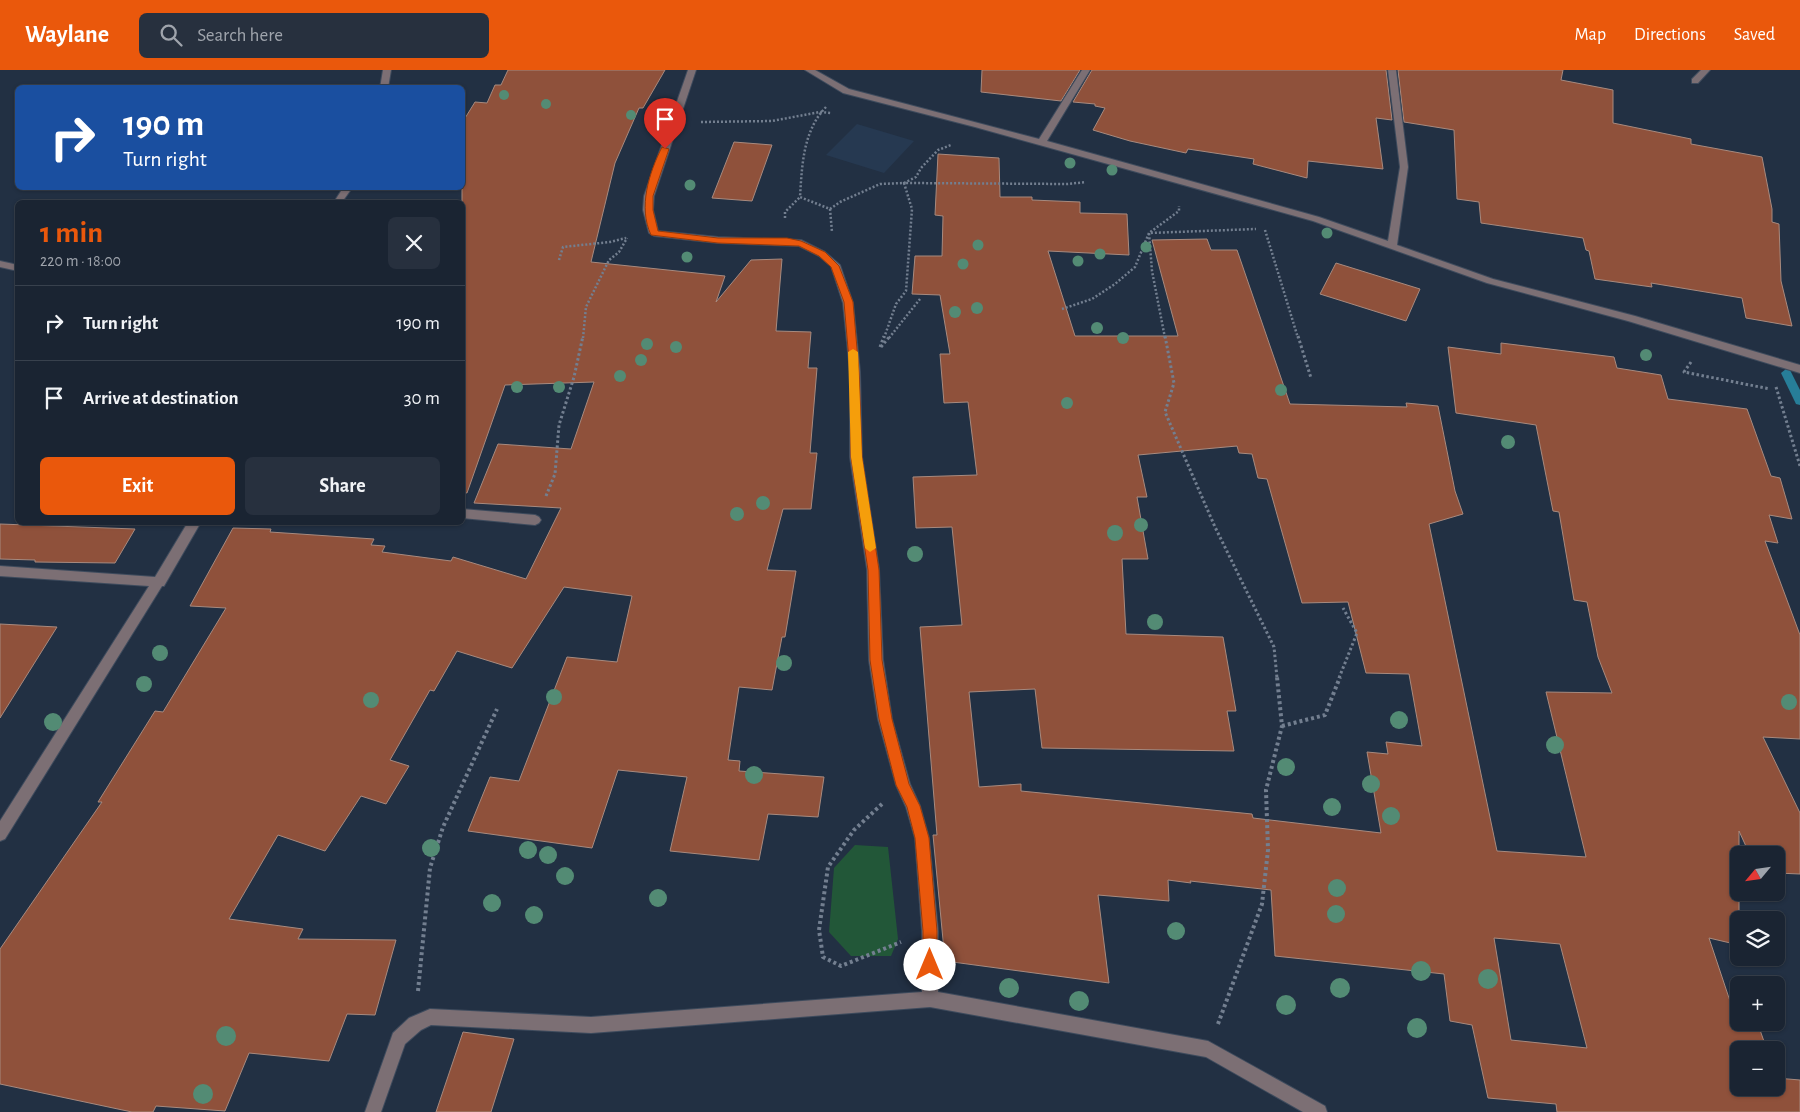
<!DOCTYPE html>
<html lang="en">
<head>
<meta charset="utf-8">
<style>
  :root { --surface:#1a2432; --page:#27303e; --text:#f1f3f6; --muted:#9fa4ac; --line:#38414d; --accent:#ea580c }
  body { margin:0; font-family:"Alegreya Sans",sans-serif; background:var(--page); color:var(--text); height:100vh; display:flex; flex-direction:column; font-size:19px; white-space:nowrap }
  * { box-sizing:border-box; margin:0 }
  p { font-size:16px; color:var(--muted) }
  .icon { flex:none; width:28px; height:28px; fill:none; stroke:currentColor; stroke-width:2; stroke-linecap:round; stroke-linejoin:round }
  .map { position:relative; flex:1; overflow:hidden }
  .side { position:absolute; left:15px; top:130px; width:450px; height:325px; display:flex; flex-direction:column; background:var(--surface); border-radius:8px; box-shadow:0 1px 4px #0004,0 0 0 1px var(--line) }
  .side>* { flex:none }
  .top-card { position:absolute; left:15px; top:15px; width:450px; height:105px; border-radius:8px; box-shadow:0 1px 4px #0004,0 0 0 1px var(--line); background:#1a4fa0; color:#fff; overflow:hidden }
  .needle { width:32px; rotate:241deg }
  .buttons { position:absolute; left:1730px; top:776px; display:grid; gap:10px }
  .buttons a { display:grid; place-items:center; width:55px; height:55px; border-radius:8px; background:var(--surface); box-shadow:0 1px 4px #0004,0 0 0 1px var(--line); font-size:25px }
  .pin { position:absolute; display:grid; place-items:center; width:42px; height:42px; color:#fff; margin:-51px -21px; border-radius:50% 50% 50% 0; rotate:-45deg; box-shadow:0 0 5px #0007 }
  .pin .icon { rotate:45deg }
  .me { position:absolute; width:55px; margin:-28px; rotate:0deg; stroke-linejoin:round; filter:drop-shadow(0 0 4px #0008) }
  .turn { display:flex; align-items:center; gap:18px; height:105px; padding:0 25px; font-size:22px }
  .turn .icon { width:65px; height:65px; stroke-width:2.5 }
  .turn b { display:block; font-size:35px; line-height:42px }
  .round { display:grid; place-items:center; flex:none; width:52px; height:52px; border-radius:8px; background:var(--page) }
  .overview { display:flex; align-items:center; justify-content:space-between; height:85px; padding:0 25px }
  h1 { font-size:30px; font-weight:600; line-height:38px; color:var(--accent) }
  .action { display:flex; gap:10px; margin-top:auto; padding:10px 25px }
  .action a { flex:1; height:58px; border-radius:8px; background:var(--accent); color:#fff; font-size:20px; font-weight:600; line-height:58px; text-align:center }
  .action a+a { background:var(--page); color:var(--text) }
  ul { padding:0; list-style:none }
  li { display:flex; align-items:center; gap:15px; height:75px; padding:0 25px; border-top:1px solid var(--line) }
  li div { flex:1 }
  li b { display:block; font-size:19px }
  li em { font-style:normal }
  header { display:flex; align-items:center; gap:30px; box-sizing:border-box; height:70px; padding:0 25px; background:var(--accent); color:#fff }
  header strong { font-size:24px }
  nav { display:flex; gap:28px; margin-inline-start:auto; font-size:18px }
  .search { width:350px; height:45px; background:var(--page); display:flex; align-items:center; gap:12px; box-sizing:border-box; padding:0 18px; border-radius:8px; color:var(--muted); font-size:19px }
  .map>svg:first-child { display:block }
  .built { fill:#263951 }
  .green { fill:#225738 }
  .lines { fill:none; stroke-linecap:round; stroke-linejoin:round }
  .stream { fill:#277e99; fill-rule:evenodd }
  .building { fill:#8f513b; stroke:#a78a7f; fill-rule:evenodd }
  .minor-casing { stroke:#3e4b5d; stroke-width:2 }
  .path-far2 { stroke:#737f90; stroke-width:2.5; stroke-dasharray:2 2; stroke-linecap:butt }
  .path-far1 { stroke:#737f90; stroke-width:3; stroke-dasharray:2.5 2.5; stroke-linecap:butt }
  .path { stroke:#737f90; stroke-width:4; stroke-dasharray:3 3; stroke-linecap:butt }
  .minor { fill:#7c6f74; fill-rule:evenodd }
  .tree { fill:#538b74 }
  .route { fill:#ea580c; stroke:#983908 }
  .slow { fill:#f59e0b }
</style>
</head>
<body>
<header>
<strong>Waylane</strong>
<div class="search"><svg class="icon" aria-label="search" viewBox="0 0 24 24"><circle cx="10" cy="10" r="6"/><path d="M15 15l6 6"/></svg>Search here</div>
<nav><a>Map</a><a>Directions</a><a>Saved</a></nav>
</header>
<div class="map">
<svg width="1800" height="1042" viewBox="0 0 1800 1042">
  <rect width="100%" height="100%" fill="#223043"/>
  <path class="built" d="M857 54 914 71 884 103 826 85Z"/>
  <path class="green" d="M855 775 888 777 898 869 891 886H851L829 862 834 798Z"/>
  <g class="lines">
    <path class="stream" d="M1786 299 1790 300 1800 320V335L1796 334 1781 303Z"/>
  </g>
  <path class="building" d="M508 0H665L643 38H639L615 93 591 192 725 206 716 232 751 190 782 189 776 261 811 262 808 298H817L810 383H817L811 439H783L767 500 796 501 785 567H782L772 620 739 617 728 690 740 691 739 701 824 707 818 747 768 744 759 790 670 781 687 707 618 700 592 778 468 761 490 707 519 711 567 587 617 592 632 526 564 517 512 598 457 581 434 621 430 620 390 690 409 696 386 734 361 726 325 781 278 765 229 849 303 859 298 869 396 870 375 945 347 944 329 991 249 983 225 1041 156 1036 153 1042H132L0 1014V879L102 732H98L155 641 163 642 226 538 190 536 233 458 271 459 270 462 374 469 371 475 385 476 382 482 451 491 453 487 526 509 561 438 474 433 498 374 571 379 594 312 505 315 467 423 462 422V53L475 32 487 33 495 15H501Z
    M982 0H1080L1061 31 981 22Z
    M1092 0H1386L1392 50 1376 48 1383 99 1308 91 1307 108 1253 94 1254 89 1188 79 1186 83 1130 71 1093 60 1105 38 1095 36V34L1073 32Z
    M1398 0H1563L1561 10 1613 20V53L1691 69V74L1762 87 1772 139V152L1779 154 1781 211 1792 256 1746 248 1742 228 1651 213 1652 217 1595 209 1589 181 1586 180 1583 168 1481 153 1479 132 1457 129 1454 60 1404 52Z
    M734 72 772 75 752 131 712 128Z
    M938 84 999 88 1000 127H1032V130L1080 132V143L1127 144 1129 185 1048 181 1075 266H1178L1152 170 1207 169 1211 180H1237L1290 334 1407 337 1406 333 1438 336 1455 421 1463 444 1429 454 1497 781 1586 787 1546 622 1612 623 1598 587 1587 532 1574 530 1559 442 1553 441 1536 355 1456 343 1448 277 1501 284V273L1614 287 1617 298 1661 305 1668 329 1747 339 1771 406 1780 408 1792 449 1769 445 1778 473 1765 471 1800 565V669L1763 667 1800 743V804L1776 803V785H1750L1739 761V798H1737L1739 809V875L1709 868 1739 958 1760 960 1767 980H1739V1018H1776V1008L1800 1010V1042H1557L1556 1034 1488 1028 1472 955 1450 951 1444 904 1275 886 1271 820 1190 811 1191 813 1168 810 1169 831 1098 825 1109 913 945 891 933 765H937L920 557 962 555 952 457 916 458 913 407 977 405 968 332 944 333 940 284H950L940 225 912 224 915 186H942L943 146 935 145ZM1237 376 1239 383 1252 384 1258 408 1267 409 1302 533 1348 532 1366 603 1409 604 1422 676 1386 672 1388 684 1367 682 1381 763 1253 748 1252 744 1021 721V714L979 717 969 622 1035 619 1042 678 1234 681 1227 641H1236L1223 567 1126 564 1122 489H1148L1137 427H1147L1138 385ZM1494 868 1560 874 1587 978 1511 970Z
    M1336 193 1420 219 1406 251 1320 224Z
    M0 454 135 459 115 493 35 492V490L0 489Z
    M0 554 57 557 0 648Z
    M463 962 514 969 491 1042H436Z"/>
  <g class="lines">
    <defs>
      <path id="minor" d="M383 0H391L388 18H380Z
        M688 0H696L654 126 653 140 658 161 718 167 801 170 825 182 840 195 853 233 860 302 862 387 879 499 883 590 892 649 910 714 920 736 929 768 938 861V922L1208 971 1325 1036 1327 1042H1303L1206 987 930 937 591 963 431 955 421 960 405 974 381 1042H365L393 963 409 948 430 939 591 947 922 922V861L915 768 906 737 896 715 878 649 869 590 867 499 850 387V302L843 233 831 196 819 186 799 176 718 173 654 166 649 163 643 140 644 126Z
        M805 0H815L849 19 1039 69 1082 0H1090L1047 71 1319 147 1388 171 1400 97 1388 0H1396L1408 97 1397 175 1493 209 1635 246 1800 295V303L1628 251 1487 213 1313 151 975 57 843 23Z
        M1701 0H1710L1698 13H1692V9Z
        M343 118H352L342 132H334Z
        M0 191 18 195V201L0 197Z
        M462 439 535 445 539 447 541 450 539 453 535 455 462 448Z
        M188 452H201L164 516H162L5 769 0 771V751L149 516 0 506V496L155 507Z"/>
    </defs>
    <use href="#minor" class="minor-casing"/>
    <path class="path-far2" d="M826 37C803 61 802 95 800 127L830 139 832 162
      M701 52 772 51 820 42 831 43
      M830 139 840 132 880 114 904 113 916 107 921 98 938 80 951 75
      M785 148V142L800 127
      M1265 160 1298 268
      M559 190 563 177 610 172 626 168
      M1062 239 1092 229 1115 214 1135 197 1149 163 1256 159
      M583 268 586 237 609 190 619 182 627 168
      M884 268 896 234 906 221 912 139 904 113 1068 114 1086 112
      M889 268 920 229
      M1165 268 1152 201 1149 163 1179 141V136"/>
    <path class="path-far1" d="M1165 266 1174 313 1165 342 1215 457 1274 577 1277 608
      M1298 266 1311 308
      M880 277 884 266
      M881 277 890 266
      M1691 292 1684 302 1770 319
      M1776 317 1800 396
      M546 426 555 404 559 355 574 307 583 266
      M1339 608 1357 563 1343 538"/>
    <path class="path" d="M1282 656 1325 645 1340 607
      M882 734 854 760 828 797 819 860 823 887 841 896 901 872
      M418 921 430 798 443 757 497 639
      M1218 954 1262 834 1268 780 1266 720 1282 656 1277 607"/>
    <use href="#minor" class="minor"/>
  </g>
  <g class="tree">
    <circle cx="504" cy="25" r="5"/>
    <circle cx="546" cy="34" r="5"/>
    <circle cx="631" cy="45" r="5"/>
    <circle cx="1070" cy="93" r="5.5"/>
    <circle cx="1112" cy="100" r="5.5"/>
    <circle cx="690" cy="115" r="5.5"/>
    <circle cx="1327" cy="163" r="5.5"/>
    <circle cx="978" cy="175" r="5.5"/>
    <circle cx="1146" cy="177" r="5.5"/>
    <circle cx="1100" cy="184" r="5.5"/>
    <circle cx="687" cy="187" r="5.5"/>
    <circle cx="1078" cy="191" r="5.5"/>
    <circle cx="963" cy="194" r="5.5"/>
    <circle cx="977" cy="238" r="6"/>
    <circle cx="955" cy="242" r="6"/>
    <circle cx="1097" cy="258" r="6"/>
    <circle cx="1123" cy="268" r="6"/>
    <circle cx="647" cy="274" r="6"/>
    <circle cx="676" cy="277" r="6"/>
    <circle cx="1646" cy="285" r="6"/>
    <circle cx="641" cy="290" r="6"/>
    <circle cx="620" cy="306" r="6"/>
    <circle cx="517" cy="317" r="6"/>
    <circle cx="559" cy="317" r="6"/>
    <circle cx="1281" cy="320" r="6"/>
    <circle cx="1067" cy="333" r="6"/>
    <circle cx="1508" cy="372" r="7"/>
    <circle cx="763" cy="433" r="7"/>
    <circle cx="737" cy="444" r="7"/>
    <circle cx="1141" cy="455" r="7"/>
    <circle cx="1115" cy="463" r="8"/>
    <circle cx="915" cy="484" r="8"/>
    <circle cx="1155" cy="552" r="8"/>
    <circle cx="160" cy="583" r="8"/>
    <circle cx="784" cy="593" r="8"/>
    <circle cx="144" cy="614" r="8"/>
    <circle cx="554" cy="627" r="8"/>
    <circle cx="371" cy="630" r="8"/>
    <circle cx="1789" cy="632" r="8"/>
    <circle cx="1399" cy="650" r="9"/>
    <circle cx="53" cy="652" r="9"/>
    <circle cx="1555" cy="675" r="9"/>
    <circle cx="1286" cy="697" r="9"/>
    <circle cx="754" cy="705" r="9"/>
    <circle cx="1371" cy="714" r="9"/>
    <circle cx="1332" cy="737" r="9"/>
    <circle cx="1391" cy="746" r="9"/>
    <circle cx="431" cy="778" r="9"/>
    <circle cx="528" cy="780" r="9"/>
    <circle cx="548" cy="785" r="9"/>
    <circle cx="565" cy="806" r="9"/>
    <circle cx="1337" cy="818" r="9"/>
    <circle cx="658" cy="828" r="9"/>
    <circle cx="492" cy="833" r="9"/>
    <circle cx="1336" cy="844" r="9"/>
    <circle cx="534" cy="845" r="9"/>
    <circle cx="1176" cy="861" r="9"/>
    <circle cx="1421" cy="901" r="10"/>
    <circle cx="1488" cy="909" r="10"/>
    <circle cx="1009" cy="918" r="10"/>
    <circle cx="1340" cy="918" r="10"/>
    <circle cx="1079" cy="931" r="10"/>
    <circle cx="1286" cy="935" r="10"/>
    <circle cx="1417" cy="958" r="10"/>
    <circle cx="226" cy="966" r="10"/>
    <circle cx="203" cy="1024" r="10"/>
  </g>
  <path class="route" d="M662 77 669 79 653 126V140L658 161 718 168H787L801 171 825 182 839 196 853 232 859 302 862 387 879 500 882 590 892 649 909 714 920 736 929 768 937 861V895L935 900 930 902 925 900 923 895V861L915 768 907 737 896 715 879 649 870 590 868 500 851 387 850 302 844 232 831 197 819 186 799 176 718 173 651 165C638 137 649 103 662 77Z"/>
  <path class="slow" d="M853 279 858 282 862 387 876 478 870 482 865 478 851 387 848 282Z"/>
</svg>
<div class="buttons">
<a><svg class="needle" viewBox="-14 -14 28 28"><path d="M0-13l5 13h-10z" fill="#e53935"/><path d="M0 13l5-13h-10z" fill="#9fa4ac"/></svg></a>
<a><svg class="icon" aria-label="layers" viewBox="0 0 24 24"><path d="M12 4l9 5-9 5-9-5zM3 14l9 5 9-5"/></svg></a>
<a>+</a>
<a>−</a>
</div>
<div class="pin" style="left:665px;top:79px;background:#d93025"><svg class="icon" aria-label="arrive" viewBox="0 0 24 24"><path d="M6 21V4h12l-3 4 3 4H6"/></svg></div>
<svg class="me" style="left:930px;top:895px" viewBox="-20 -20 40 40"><circle r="19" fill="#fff"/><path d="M0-13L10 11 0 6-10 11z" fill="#ea580c"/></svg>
<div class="top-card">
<div class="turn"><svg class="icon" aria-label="right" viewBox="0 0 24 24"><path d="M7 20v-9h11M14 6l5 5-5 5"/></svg><div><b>190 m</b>Turn right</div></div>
</div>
<section class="side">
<div class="overview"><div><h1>1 min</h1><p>220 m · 18:00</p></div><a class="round"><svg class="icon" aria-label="close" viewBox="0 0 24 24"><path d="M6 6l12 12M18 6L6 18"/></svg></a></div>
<ul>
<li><svg class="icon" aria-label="right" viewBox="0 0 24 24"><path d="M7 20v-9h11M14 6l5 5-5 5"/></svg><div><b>Turn right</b></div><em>190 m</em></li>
<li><svg class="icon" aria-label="arrive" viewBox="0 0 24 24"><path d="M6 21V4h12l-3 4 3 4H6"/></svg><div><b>Arrive at destination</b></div><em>30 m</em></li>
</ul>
<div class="action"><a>Exit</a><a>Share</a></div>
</section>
</div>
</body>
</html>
